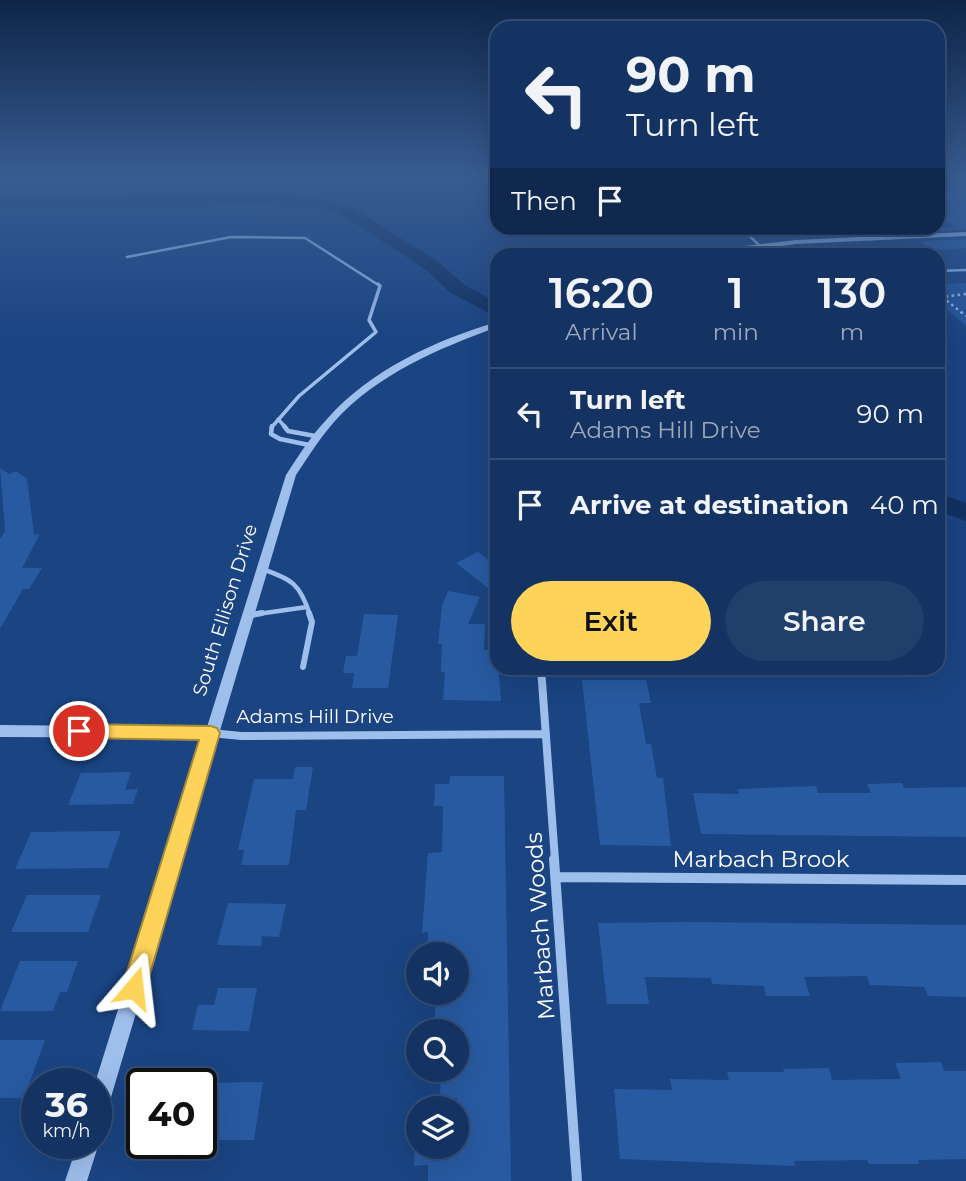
<!DOCTYPE html>
<html lang="en">
<head>
<meta charset="utf-8">
<style>
  :root { --surface:#143362; --page:#213f6b; --text:#f1f3f6; --muted:#9daabe; --line:#334e77; --accent:#fdd35a }
  body { margin:0; font-family:Montserrat,sans-serif; background:var(--page); color:var(--text); height:100vh; display:flex; flex-direction:column; font-size:26px; white-space:nowrap }
  * { box-sizing:border-box; margin:0 }
  p { font-size:23px; color:var(--muted) }
  .icon { flex:none; width:38px; height:38px; fill:none; stroke:currentColor; stroke-width:2; stroke-linecap:round; stroke-linejoin:round }
  .map { position:relative; flex:1; overflow:hidden }
  .details { position:absolute; left:490px; top:248px; width:455px; height:427px; display:flex; flex-direction:column; background:var(--surface); border-radius:21px; box-shadow:0 7px 28px #0002,0 0 0 2px var(--line) }
  .details>* { flex:none }
  .hud { position:absolute; left:490px; top:21px; width:455px; height:214px; border-radius:21px; box-shadow:0 7px 28px #0002,0 0 0 2px var(--line); background:#143362; color:var(--text); overflow:hidden }
  .fabs { position:absolute; left:406px; top:942px; display:grid; gap:14px }
  .fabs a { display:grid; place-items:center; width:63px; height:63px; border-radius:50%; background:var(--surface); box-shadow:0 7px 28px #0002,0 0 0 2px var(--line); font-size:35px }
  .speed { position:absolute; left:21px; top:1068px; display:flex; gap:14px; font-size:35px; font-weight:700; text-align:center }
  .speed>* { display:grid; place-content:center; width:91px; height:91px; border-radius:50%; background:var(--surface); box-shadow:0 7px 28px #0002,0 0 0 2px var(--line); line-height:1 }
  .speed small { font-size:18px; font-weight:400 }
  .speed .limit { border:4px solid #111; border-radius:10px; background:#fff; color:#111 }
  .pin { position:absolute; display:grid; place-items:center; width:60px; height:60px; color:#fff; margin:-30px; border:4px solid #fff; border-radius:50%; box-shadow:0 2px 7px #0007 }
  .me { position:absolute; width:77px; margin:-38px; rotate:17deg; stroke-linejoin:round; filter:drop-shadow(0 0 5px #0008) }
  .turn { display:flex; align-items:center; gap:24px; height:147px; padding:0 21px; font-size:32px }
  .turn .icon { width:91px; height:91px; stroke-width:2.5 }
  .turn b { display:block; font-size:49px; line-height:60px }
  .then { display:flex; align-items:center; height:66px; padding:0 21px; background:#0003; gap:14px; font-size:26px }
  .eta { display:flex; justify-content:space-evenly; align-items:center; height:119px; text-align:center }
  .eta b { font-size:42px; font-weight:600; line-height:49px }
  .primary-button { display:flex; gap:14px; margin-top:auto; padding:14px 21px }
  .primary-button a { flex:1; height:80px; border-radius:42px; background:var(--accent); color:#111; font-size:28px; font-weight:600; line-height:80px; text-align:center }
  .primary-button a+a { background:var(--page); color:var(--text) }
  ul { padding:0; list-style:none }
  li { display:flex; align-items:center; gap:21px; height:91px; padding:0 21px; border-top:2px solid var(--line) }
  li div { flex:1 }
  li b { display:block; font-size:26px }
  li em { font-style:normal }
  .map>svg:first-child { display:block }
  .green { fill:#23559b }
  .lines { fill:none; stroke-linecap:round; stroke-linejoin:round }
  .stream { stroke:#91b9ed; stroke-width:2.5 }
  .river { fill:#113060; fill-rule:evenodd }
  .building { fill:#285aa1 }
  .path { stroke:#9ebeeb; stroke-width:2.5; stroke-dasharray:2.5 3.5; stroke-linecap:butt }
  .service-far3 { stroke:#9ebeeb; stroke-width:2.5 }
  .service-far2 { stroke:#9ebeeb; stroke-width:3.5 }
  .service-far1 { stroke:#9ebeeb; stroke-width:4.5 }
  .service { stroke:#9ebeeb; stroke-width:6 }
  .minor-far2 { stroke:#9ebeeb; stroke-width:3.5 }
  .minor-far1 { stroke:#9ebeeb; stroke-width:8 }
  .minor { stroke:#9ebeeb; stroke-width:10 }
  .tertiary { fill:#9ebeeb; fill-rule:evenodd }
  .route { fill:#fdd35a; stroke:#a4893a; stroke-width:2 }
  .labels { text-anchor:middle; dominant-baseline:central; stroke-width:7; stroke-linejoin:round; paint-order:stroke }
  .street-label { font-size:19px; fill:#fff; stroke:#1a4482 }
  .near-street-label { font-size:23px; fill:#fff; stroke:#1a4482 }
</style>
</head>
<body>
<div class="map">
<svg width="966" height="1181" viewBox="0 0 966 1181">
  <rect width="100%" height="100%" fill="#1a4482"/>
  <path class="green" d="M966 283V326L938 302V284Z"/>
  <g class="lines">
    <path class="stream" d="M938 271 966 270"/>
    <path class="river" d="M265 194 309 196 351 207 437 261 465 285 497 303V317L451 293 425 269 339 213 309 206 265 204 0 207V197Z
      M938 493 966 503V521L938 511Z"/>
  </g>
  <path class="building" d="M938 188H966V229L908 232 903 228H956L938 214Z
    M966 239V248L930 250 919 241Z
    M0 468 9 474 16 471 27 479 34 535 40 534 22 568H42L29 589H23L0 629V539L5 531Z
    M478 552 497 567V584L488 588 456 563Z
    M448 591 480 597 468 624H485L484 650H497L501 701 443 700 445 672H441L442 644H438L442 605Z
    M364 614 398 615 388 688H352L354 673H343L346 656H357Z
    M582 680H646L651 703H639L646 744H651L657 778H663L671 846 600 845Z
    M295 767H313L306 810H296L289 865H241L244 850H238L254 779H293Z
    M131 772 125 790 138 789 133 804 68 805 81 773Z
    M450 776H504L511 1181H428V1165L414 1166 415 1146H457V1098H440L441 1069H457V1031H434L436 992H457V954H428V932L422 933 428 853 442 852 443 806H434L435 784H449Z
    M902 783 904 788 966 787V837L701 834 693 793 739 794 738 789 816 786 818 793H871L867 784Z
    M121 831 108 868 15 869 31 832Z
    M27 895H101L88 932H11Z
    M228 903 286 904 279 937 262 936 261 946 217 945Z
    M687 922 966 925V997L928 996 924 987 870 985 867 976 804 977 810 996H766L764 986 712 984 711 978 645 977 649 1004H607L598 923Z
    M20 961H78L67 992H60L53 1011H0Z
    M218 988H257L249 1031 192 1030 198 1005H214Z
    M0 1040H45L24 1098H0Z
    M941 1062 944 1071H966V1159L918 1160 919 1164H869L867 1160 794 1161 795 1166 620 1159 614 1089 672 1090 670 1079 729 1080 727 1072H784L783 1069 829 1068 832 1080 901 1079 895 1063Z
    M263 1082 254 1140H201V1083Z"/>
  <g class="lines">
    <path class="path" d="M966 294 942 297 966 316"/>
    <path class="service-far3" d="M741 228 759 245
      M127 257 231 237 305 238 380 286"/>
    <path class="service-far2" d="M278 419 286 428
      M271 428 299 396 376 332 369 320 380 286 378 284"/>
    <path class="service-far1" d="M272 426 271 434 280 439 309 445
      M284 426 288 431 315 436
      M262 569C292 579 300 584 310 615
      M251 615 307 607"/>
    <path class="service" d="M251 615 262 613
      M303 667 312 622 309 613"/>
    <path class="minor-far2" d="M856 228 871 239
      M874 228 890 238"/>
    <path class="minor-far1" d="M541 668 555 860
      M211 733 241 736 546 734"/>
    <path class="minor" d="M554 859 577 1181
      M556 877 966 880"/>
    <path class="tertiary" d="M966 232V236L796 244 709 256H692L728 248 796 240Z
      M497 322V327C438 349 377 374 334 422 320 438 308 457 296 475L106 1114 103 1121 96 1124 95 1083 203 738 0 737V725L207 727 286 475C299 455 311 436 327 419 370 370 436 340 497 322Z
      M96 1137 99 1143 87 1181H65L78 1143H96Z"/>
  </g>
  <linearGradient id="sky" x2="0" y2="1"><stop stop-color="#0e2548"/><stop offset="0.52" stop-color="#385c92"/><stop offset="1" stop-color="#385c92" stop-opacity="0"/></linearGradient>
  <rect width="966" height="341" fill="url(#sky)"/>
  <path class="route" d="M79 724 211 726 217 728 220 733 146 988 143 996 134 1000 126 996 122 988 199 740 79 738 72 736 69 731 72 726Z"/>
  <g class="labels">
    <g class="street-label">
      <text transform="translate(225 610) rotate(-73)">South Ellison Drive</text>
      <text x="315" y="716">Adams Hill Drive</text>
    </g>
    <g class="near-street-label">
      <text x="761" y="859">Marbach Brook</text>
      <text transform="translate(540 926) rotate(-94)">Marbach Woods</text>
    </g>
  </g>
</svg>
<div class="fabs">
<a><svg class="icon" aria-label="sound" viewBox="0 0 24 24"><path d="M4 9h4l5-4v14l-5-4H4zM17 9q2 3 0 6"/></svg></a>
<a><svg class="icon" aria-label="search" viewBox="0 0 24 24"><circle cx="10" cy="10" r="6"/><path d="M15 15l6 6"/></svg></a>
<a><svg class="icon" aria-label="layers" viewBox="0 0 24 24"><path d="M12 4l9 5-9 5-9-5zM3 14l9 5 9-5"/></svg></a>
</div>
<div class="speed"><div>36<small>km/h</small></div><div class="limit">40</div></div>
<div class="pin" style="left:79px;top:731px;background:#d93025"><svg class="icon" aria-label="arrive" viewBox="0 0 24 24"><path d="M6 21V4h12l-3 4 3 4H6"/></svg></div>
<svg class="me" style="left:134px;top:988px" viewBox="-20 -20 40 40"><path d="M0-17L14 15 0 8-14 15z" fill="#fdd35a" stroke="#fff" stroke-width="4"/></svg>
<div class="hud">
<div class="turn"><svg class="icon" aria-label="left" viewBox="0 0 24 24"><path d="M17 20v-9H6M10 6l-5 5 5 5"/></svg><div><b>90 m</b>Turn left</div></div>
<div class="then">Then<svg class="icon" aria-label="arrive" viewBox="0 0 24 24"><path d="M6 21V4h12l-3 4 3 4H6"/></svg></div>
</div>
<section class="details">
<div class="eta">
<div><b>16:20</b><p>Arrival</p></div>
<div><b>1</b><p>min</p></div>
<div><b>130</b><p>m</p></div>
</div>
<ul>
<li><svg class="icon" aria-label="left" viewBox="0 0 24 24"><path d="M17 20v-9H6M10 6l-5 5 5 5"/></svg><div><b>Turn left</b><p>Adams Hill Drive</p></div><em>90 m</em></li>
<li><svg class="icon" aria-label="arrive" viewBox="0 0 24 24"><path d="M6 21V4h12l-3 4 3 4H6"/></svg><div><b>Arrive at destination</b></div><em>40 m</em></li>
</ul>
<div class="primary-button"><a>Exit</a><a>Share</a></div>
</section>
</div>
</body>
</html>
